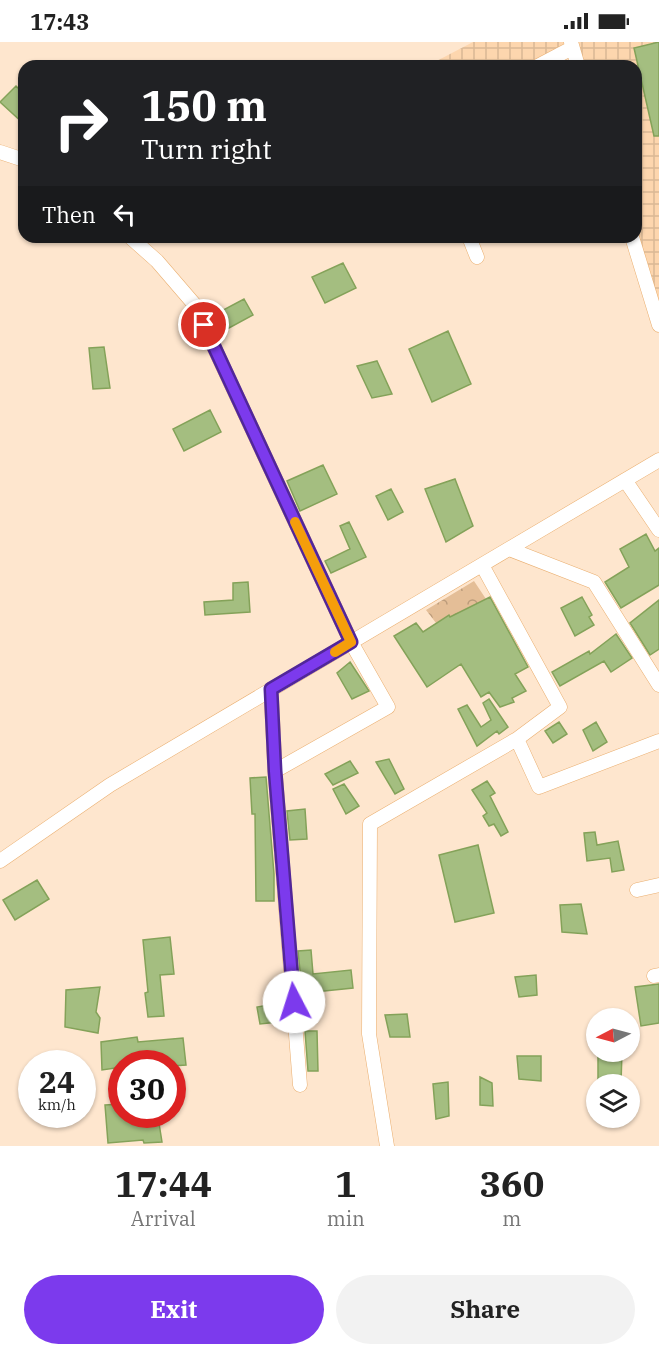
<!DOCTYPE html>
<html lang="en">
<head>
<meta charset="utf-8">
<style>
  :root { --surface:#fff; --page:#f2f2f2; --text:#222; --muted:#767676; --accent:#7c3aed }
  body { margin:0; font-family:"IBM Plex Serif",serif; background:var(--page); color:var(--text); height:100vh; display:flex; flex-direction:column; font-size:22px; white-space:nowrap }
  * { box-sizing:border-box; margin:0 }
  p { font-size:20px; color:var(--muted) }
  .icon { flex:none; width:33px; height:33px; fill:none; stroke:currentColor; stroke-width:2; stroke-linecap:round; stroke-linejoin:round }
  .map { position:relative; height:1104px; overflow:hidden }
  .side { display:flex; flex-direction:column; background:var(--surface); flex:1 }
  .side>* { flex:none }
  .banner { position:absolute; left:18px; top:18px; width:624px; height:183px; border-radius:18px; box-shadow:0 2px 4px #0004; background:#202124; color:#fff; overflow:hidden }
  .needle { width:39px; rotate:264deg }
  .fabs { position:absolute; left:586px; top:966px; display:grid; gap:12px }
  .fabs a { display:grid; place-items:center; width:54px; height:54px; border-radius:50%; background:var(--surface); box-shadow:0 2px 4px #0004; font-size:30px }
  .speed { position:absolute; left:18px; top:1008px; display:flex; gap:12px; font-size:30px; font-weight:700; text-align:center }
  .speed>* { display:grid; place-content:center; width:78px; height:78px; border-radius:50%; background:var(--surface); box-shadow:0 2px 4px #0004; line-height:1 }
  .speed small { font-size:15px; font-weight:400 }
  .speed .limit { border:9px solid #d22; background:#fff; color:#111 }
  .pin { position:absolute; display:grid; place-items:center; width:51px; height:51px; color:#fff; margin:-26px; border:3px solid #fff; border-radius:50%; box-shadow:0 2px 6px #0007 }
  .me { position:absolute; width:66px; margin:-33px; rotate:355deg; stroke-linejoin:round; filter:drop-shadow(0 0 4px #0008) }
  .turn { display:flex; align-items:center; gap:21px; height:126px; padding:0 24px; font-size:27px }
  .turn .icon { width:78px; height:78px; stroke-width:2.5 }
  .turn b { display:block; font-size:42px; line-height:51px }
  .then { display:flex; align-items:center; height:57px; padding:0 24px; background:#0003; gap:12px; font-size:22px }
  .eta { display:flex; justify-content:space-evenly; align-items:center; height:102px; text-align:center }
  .eta b { font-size:36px; font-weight:700; line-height:42px }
  .primary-button { display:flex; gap:12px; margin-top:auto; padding:12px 24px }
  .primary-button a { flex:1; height:69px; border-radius:36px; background:var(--accent); color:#fff; font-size:24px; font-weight:700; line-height:69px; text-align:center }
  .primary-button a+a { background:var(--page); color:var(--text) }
  .status { display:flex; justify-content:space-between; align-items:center; height:42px; padding:0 30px; background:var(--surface); direction:ltr }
  .status svg { height:16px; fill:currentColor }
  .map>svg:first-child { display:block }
  .industrial { fill:url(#industrial-grid) }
  .park { fill:url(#park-crowns) }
  .building { fill:#a4be80; stroke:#84a259; stroke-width:1.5 }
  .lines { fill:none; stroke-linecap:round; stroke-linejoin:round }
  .street-casing { stroke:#eaaf70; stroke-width:15 }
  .street { stroke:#fff; stroke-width:14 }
  .route-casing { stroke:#51269a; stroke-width:15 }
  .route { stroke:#7c3aed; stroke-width:10 }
  .slow { stroke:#f59e0b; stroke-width:10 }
</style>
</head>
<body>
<div class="status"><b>17:43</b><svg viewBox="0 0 49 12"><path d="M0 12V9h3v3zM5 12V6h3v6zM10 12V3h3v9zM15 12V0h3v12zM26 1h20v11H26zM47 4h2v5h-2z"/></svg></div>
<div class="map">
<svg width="659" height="1104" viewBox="0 0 659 1104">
  <defs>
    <pattern id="industrial-grid" width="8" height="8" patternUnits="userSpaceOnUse" patternTransform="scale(1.5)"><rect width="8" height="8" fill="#fdd6ae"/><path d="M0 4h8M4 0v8" fill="none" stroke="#dab895"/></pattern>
    <pattern id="park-crowns" width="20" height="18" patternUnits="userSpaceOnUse" patternTransform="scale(1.5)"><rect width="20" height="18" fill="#e4be97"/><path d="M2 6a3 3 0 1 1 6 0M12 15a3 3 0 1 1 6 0" fill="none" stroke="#bb9b7a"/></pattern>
  </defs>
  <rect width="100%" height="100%" fill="#fee6ce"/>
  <path class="industrial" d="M473 0H659V283L636 195V24H578L573 6 538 24H427Z"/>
  <path class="park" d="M474 539 486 557 463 569 487 634 449 573 436 581 426 568Z"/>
  <path class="building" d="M659 0V94H654L634 6Z
    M16 44 24 52V82L0 60Z
    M343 221 356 246 325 261 312 235Z
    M244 257 253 273 218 292 210 275Z
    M448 289 471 342 432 360 409 307Z
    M104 305 110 346 93 347 89 306Z
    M377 319 392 352 372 356 357 324Z
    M210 368 221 390 184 409 173 387Z
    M323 423 337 452 300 469 287 439Z
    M455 437 473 484 446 500 425 447Z
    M391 447 403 470 388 478 376 454Z
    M349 480 366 515 331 531 325 519 350 507 340 484Z
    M646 492 655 509 659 506V543L621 566 605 540 629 525 620 507Z
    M248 540 250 570 205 573 204 560 233 558V541Z
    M490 555 528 625 515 632 526 649 512 656 514 660 500 665 489 650 481 655 461 622 427 645 394 594 416 581 423 590 449 573 450 575Z
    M582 555 592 573 589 575 594 583 575 594 561 566Z
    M659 558V607L650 613 630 581Z
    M616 592 632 616 611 630 604 619 560 644 552 630 589 609 590 612Z
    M350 620 369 649 352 657 337 631Z
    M489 657 508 685 499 692 497 689 477 704 458 667 467 663 481 685 491 678 483 661Z
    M559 680 567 692 553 701 545 689Z
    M596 680 607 700 593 709 583 688Z
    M389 717 404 747 395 752 376 720Z
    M350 719 358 731 333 743 325 732Z
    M266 735 274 832V859H256L255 772H252L250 736Z
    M487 739 495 751 490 754 508 790 501 794 494 782 489 784 483 774 487 771 472 748Z
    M344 742 359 764 346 772 333 747Z
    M305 767 307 797 290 798 287 769Z
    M595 790 597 803 618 799 624 828 612 830 610 816 587 819 584 791Z
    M478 803 494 871 455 880 439 813Z
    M37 838 49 857 15 878 3 858Z
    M581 862 587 892 562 890 560 863Z
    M170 895 174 932 160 933 164 974 148 975 145 951 148 950 143 898Z
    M311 908 313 932 351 928 353 946 315 950 314 937 301 938 298 909Z
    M536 933 537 953 519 955 515 935Z
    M659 942V981L641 984 635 945Z
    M100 945 96 970 100 976 98 991 65 985 66 948Z
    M268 963 269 969 277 968 278 980 260 982 257 965Z
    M407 972 410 995H390L385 973Z
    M305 989H317L318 1029H308Z
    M137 995 138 1000 183 996 186 1023 172 1024V1022H122V1025L102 1028 101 1000Z
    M598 1010H622L621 1041 598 1040Z
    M517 1014H541V1039L519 1037Z
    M480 1035 492 1041 493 1064 480 1063Z
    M448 1040 449 1074 436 1077 433 1042Z
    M122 1062V1072H138L139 1077 158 1075 162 1100 144 1101 143 1098 108 1101 105 1063Z"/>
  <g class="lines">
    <defs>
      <path id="street" d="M571 0 578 24
        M538 24 572 6
        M0 110 24 118
        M130 195 157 219 194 262 351 600 388 665 275 729
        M469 195 477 215
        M632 195 659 283
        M625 438 659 488
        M509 507 594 540 659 643
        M271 647 275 729 300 1043
        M517 697 539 745 659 699
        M0 819 110 743 659 418
        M637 848 659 843
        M654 934 659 933
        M387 1104 369 992 370 782 517 697 560 665 482 523"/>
    </defs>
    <use href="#street" class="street-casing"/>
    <use href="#street" class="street"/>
  </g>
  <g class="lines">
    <defs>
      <path id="route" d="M204 283 351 600 271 647 275 729 294 960"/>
    </defs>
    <use href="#route" class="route-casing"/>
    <use href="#route" class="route"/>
    <path class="slow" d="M295 480 351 600 335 610"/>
  </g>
</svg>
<div class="fabs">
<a><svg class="needle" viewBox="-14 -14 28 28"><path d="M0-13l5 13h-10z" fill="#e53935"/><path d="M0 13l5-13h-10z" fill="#767676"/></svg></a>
<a><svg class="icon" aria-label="layers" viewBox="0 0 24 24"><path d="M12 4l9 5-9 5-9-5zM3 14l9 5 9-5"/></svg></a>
</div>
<div class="speed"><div>24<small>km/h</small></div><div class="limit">30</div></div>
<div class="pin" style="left:204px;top:283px;background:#d93025"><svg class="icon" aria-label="arrive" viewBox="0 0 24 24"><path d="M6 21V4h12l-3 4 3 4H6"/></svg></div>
<svg class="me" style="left:294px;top:960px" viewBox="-20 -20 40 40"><circle r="19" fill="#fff"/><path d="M0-13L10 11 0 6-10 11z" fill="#7c3aed"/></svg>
<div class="banner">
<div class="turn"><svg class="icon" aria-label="right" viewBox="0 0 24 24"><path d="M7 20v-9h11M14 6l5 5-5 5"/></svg><div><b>150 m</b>Turn right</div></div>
<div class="then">Then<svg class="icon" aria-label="left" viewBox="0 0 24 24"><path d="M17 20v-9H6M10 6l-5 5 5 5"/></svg></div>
</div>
</div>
<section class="side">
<div class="eta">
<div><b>17:44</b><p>Arrival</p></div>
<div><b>1</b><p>min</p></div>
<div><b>360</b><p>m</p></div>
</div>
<div class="primary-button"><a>Exit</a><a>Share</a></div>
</section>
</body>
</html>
